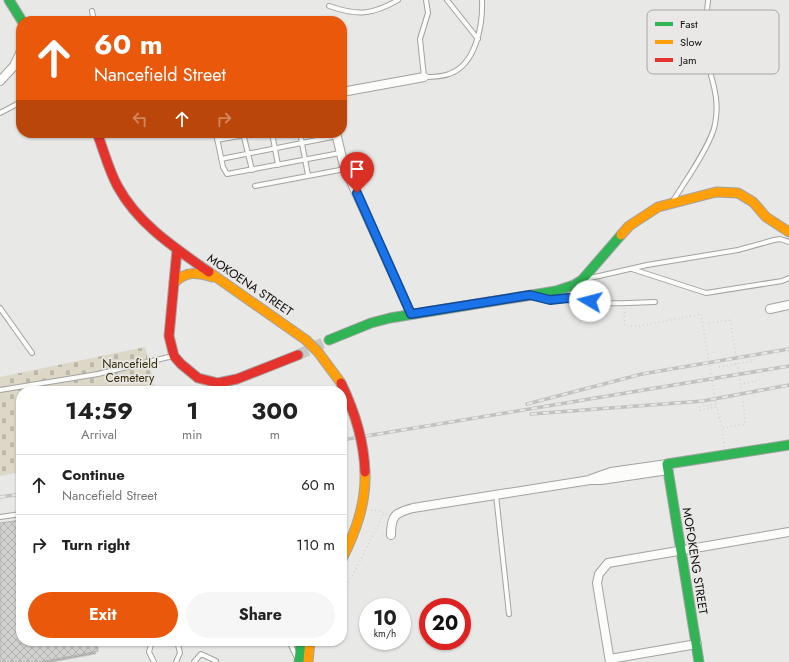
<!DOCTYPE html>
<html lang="en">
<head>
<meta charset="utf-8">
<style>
  :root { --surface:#fff; --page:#f6f6f6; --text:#222; --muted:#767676; --line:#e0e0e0; --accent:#ea580c }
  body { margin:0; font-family:Jost,sans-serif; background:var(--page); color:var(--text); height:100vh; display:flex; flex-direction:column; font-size:15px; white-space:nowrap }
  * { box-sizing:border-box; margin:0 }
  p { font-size:13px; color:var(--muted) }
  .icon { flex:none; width:22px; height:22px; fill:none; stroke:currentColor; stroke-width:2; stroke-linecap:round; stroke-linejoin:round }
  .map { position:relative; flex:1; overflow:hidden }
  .details { position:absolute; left:16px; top:386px; width:331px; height:260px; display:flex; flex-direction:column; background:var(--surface); border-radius:16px; box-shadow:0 1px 3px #0004 }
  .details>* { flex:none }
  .hud { position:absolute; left:16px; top:16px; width:331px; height:122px; border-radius:16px; box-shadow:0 1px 3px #0004; background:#ea580c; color:#fff; overflow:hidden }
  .speed { position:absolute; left:359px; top:598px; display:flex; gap:8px; font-size:20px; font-weight:700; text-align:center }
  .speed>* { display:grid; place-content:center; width:52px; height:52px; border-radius:50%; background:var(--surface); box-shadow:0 1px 3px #0004; line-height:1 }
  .speed small { font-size:10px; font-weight:400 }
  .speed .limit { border:6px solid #d22; background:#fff; color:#111 }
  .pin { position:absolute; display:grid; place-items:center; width:34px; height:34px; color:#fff; margin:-41px -17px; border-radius:50% 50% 50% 0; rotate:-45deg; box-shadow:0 0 4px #0007 }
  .pin .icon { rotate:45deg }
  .me { position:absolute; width:44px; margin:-22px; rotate:278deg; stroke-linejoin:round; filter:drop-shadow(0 0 3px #0008) }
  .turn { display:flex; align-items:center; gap:14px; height:84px; padding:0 12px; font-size:18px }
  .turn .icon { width:52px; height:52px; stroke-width:2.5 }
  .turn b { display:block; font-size:28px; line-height:34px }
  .lanes { display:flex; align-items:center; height:38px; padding:0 12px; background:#0003; justify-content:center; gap:20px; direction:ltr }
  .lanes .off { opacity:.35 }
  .eta { display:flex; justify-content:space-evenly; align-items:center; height:68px; text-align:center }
  .eta b { font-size:24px; font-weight:700; line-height:28px }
  .button { display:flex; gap:8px; margin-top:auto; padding:8px 12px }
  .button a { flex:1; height:46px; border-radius:24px; background:var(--accent); color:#fff; font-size:16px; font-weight:700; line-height:46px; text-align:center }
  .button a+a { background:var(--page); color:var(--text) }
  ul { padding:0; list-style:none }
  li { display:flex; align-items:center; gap:12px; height:60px; padding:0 12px; border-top:1px solid var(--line) }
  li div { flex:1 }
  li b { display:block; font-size:15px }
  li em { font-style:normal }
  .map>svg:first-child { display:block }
  .cemetery { fill:url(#cemetery-stones) }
  .building { fill:url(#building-cross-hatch); stroke:#b4b3b2; filter:url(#shadow) }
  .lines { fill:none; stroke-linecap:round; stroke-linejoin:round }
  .secondary-tunnel { stroke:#c7c7c6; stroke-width:11; stroke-dasharray:11 5.5; stroke-linecap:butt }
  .lane-casing { stroke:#a2a2a1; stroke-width:6 }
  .street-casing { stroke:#a2a2a1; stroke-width:10 }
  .fast-casing { stroke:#a2a2a1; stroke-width:11 }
  .slow-casing { stroke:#a2a2a1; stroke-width:11 }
  .jam-casing { stroke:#a2a2a1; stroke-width:11 }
  .path { stroke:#d1d1d0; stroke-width:1.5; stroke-dasharray:1 3; stroke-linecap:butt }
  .lane { stroke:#fcfcfb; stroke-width:4 }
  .street { stroke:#fcfcfb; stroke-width:8 }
  .fast { stroke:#30b455; stroke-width:9 }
  .slow { stroke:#ff9f0a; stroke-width:9 }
  .jam { stroke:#e5322d; stroke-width:9 }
  .rail-casing { stroke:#c2c1c1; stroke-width:3.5 }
  .rail { stroke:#e9e8e6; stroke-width:2; stroke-dasharray:6; stroke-linecap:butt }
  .jam-bridge-casing { stroke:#a2a2a1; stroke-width:11; stroke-linecap:butt }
  .path-bridge { stroke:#d1d1d0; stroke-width:1.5; stroke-dasharray:1 3; stroke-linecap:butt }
  .jam-bridge { stroke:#e5322d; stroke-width:9 }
  .route-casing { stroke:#114b97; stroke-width:10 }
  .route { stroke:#1a73e8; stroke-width:7 }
  .labels { text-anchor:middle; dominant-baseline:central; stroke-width:3.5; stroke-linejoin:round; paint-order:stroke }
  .street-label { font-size:12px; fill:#0e0d0c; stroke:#e9e8e6 }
  .park-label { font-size:12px; fill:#342a08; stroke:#e9e8e6 }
  .key { fill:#e9e8e6; stroke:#a7a6a5; stroke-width:1 }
  .key-label { font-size:11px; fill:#0e0d0c }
</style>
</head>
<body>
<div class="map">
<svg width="789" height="662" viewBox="0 0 789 662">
  <defs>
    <pattern id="cemetery-stones" width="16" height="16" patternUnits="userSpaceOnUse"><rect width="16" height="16" fill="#dcd7c7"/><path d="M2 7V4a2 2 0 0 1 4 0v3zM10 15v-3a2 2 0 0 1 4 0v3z" fill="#bcb7aa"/></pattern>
    <pattern id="building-cross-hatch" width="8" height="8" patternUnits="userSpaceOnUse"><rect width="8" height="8" fill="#d1d1d0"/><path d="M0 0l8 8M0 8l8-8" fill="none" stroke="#b2b2b1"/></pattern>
    <filter id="shadow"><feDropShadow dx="-2.5" dy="2.5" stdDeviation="0" flood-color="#0004"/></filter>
  </defs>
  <rect width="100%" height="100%" fill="#e8e8e7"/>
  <path class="cemetery" d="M145 347 156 391H21V472L0 476V377Z"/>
  <path class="building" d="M21 520V641H97L98 651 39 662H0V523Z"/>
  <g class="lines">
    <path class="secondary-tunnel" d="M298 355 329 340"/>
    <defs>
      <path id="lane" d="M426 0 428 13 420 39 424 77C432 77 441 77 449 74 476 65 483 25 482 0
        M447 0 478 39
        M329 6C358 16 372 15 398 0
        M92 11 94 21
        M0 113 21 102
        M216 133 223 167 227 174 340 153
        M243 133 252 170
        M272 133 278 165
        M300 133 308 175
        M217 140 256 133
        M221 159 337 136
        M255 186 345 169
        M674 199C685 182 712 143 715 124 721 95 709 76 705 49 703 33 707 16 708 0
        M632 269 706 293 782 281 789 278
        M586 279 647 265 738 250 774 240 780 239 789 242
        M557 292C579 309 628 302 655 302
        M541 298 550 300 568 298
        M0 308 32 353
        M0 390 98 374 173 356
        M496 495 509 614
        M0 517 21 514
        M152 641 149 652 154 662
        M289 641 296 656
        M176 662 180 653 177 641
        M194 662 201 654 216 661"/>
      <path id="street" d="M0 81 14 66 21 51
        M342 92 424 77
        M336 133 344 166 411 314
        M770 309 789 305
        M591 479 611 472 667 464
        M391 535C391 515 395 513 413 508L590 480H601L668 470
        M610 659 697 644
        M610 662 597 583 599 574 608 563 789 532"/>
      <path id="fast" d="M9 0 22 21
        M329 340 371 323 390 318 556 291 574 285 582 280 621 235
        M299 662 301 641
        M699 662 667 464 789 445"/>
      <path id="slow" d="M621 235 629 226 658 207 716 192 738 193 753 202 766 217 789 232
        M209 272 306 340 318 352 341 383
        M174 283C186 271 196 272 212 277
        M342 559C356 531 366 504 365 472
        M308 662 310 641"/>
      <path id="jam" d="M97 133C104 151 109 171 118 187 139 225 175 248 209 272
        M177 250 169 336 174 356 181 364 198 378 218 383 237 379 298 355"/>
    </defs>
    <use href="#lane" class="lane-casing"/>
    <use href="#street" class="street-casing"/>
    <use href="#fast" class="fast-casing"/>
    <use href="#slow" class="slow-casing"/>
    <use href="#jam" class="jam-casing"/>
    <path class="path" d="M624 308 625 326H640L701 314
      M709 323 730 320
      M719 367 753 361
      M740 384 760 380
      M716 404 699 407 700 410 717 407 722 428
      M724 447 722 428 745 424 743 398
      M371 510 380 511 388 515
      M342 593 355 571 384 513"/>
    <use href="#lane" class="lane"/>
    <use href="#street" class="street"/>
    <use href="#fast" class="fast"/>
    <use href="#slow" class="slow"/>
    <use href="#jam" class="jam"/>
    <defs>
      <path id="rail" d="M527 404 642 374 789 349
        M531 414 703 401 789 385
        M342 440 789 366
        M0 497 21 494"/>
    </defs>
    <use href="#rail" class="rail-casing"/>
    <use href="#rail" class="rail"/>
    <defs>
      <path id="jam-bridge" d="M341 383C355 412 364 440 365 472"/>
    </defs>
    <use href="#jam-bridge" class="jam-bridge-casing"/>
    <path class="path-bridge" d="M701 314 716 404
      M730 320 743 398"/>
    <use href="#jam-bridge" class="jam-bridge"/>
  </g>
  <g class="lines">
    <defs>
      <path id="route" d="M357 193 411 314 530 295 550 300 568 298 590 301"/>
    </defs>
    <use href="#route" class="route-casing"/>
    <use href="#route" class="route"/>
  </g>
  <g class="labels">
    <g class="street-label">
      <text transform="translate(250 285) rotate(34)">MOKOENA STREET</text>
      <text transform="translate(695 561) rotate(81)">MOFOKENG STREET</text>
    </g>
    <g class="park-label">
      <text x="130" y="364">Nancefield<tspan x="130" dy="14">Cemetery</tspan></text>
    </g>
  </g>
  <rect x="647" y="10" width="132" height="64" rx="6" class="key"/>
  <rect x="655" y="22" width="18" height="4" fill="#30b455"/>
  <rect x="655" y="40" width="18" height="4" fill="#ff9f0a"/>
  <rect x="655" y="58" width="18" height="4" fill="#e5322d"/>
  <g class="key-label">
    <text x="680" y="28">Fast</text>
    <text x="680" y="46">Slow</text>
    <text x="680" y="64">Jam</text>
  </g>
</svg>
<div class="speed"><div>10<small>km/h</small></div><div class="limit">20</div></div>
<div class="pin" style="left:357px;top:193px;background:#d93025"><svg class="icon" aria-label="arrive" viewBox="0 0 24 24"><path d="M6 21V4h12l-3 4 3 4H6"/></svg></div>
<svg class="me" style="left:590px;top:301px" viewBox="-20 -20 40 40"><circle r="19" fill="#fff"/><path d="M0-13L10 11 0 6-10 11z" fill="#1a73e8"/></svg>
<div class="hud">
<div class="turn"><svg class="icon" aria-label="ahead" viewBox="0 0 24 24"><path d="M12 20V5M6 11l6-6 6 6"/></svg><div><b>60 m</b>Nancefield Street</div></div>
<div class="lanes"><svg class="icon off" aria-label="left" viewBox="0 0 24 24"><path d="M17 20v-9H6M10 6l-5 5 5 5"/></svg><svg class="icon" aria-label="ahead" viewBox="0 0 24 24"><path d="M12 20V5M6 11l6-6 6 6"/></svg><svg class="icon off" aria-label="right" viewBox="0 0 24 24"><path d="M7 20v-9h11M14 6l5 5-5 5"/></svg></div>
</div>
<section class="details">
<div class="eta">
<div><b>14:59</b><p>Arrival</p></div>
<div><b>1</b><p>min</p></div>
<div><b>300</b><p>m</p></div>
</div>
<ul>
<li><svg class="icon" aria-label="ahead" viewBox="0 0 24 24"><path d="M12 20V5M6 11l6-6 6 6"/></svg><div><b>Continue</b><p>Nancefield Street</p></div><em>60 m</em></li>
<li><svg class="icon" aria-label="right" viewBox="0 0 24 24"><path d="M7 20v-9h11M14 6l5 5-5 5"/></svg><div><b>Turn right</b></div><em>110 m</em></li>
</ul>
<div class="button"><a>Exit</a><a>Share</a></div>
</section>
</div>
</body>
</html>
